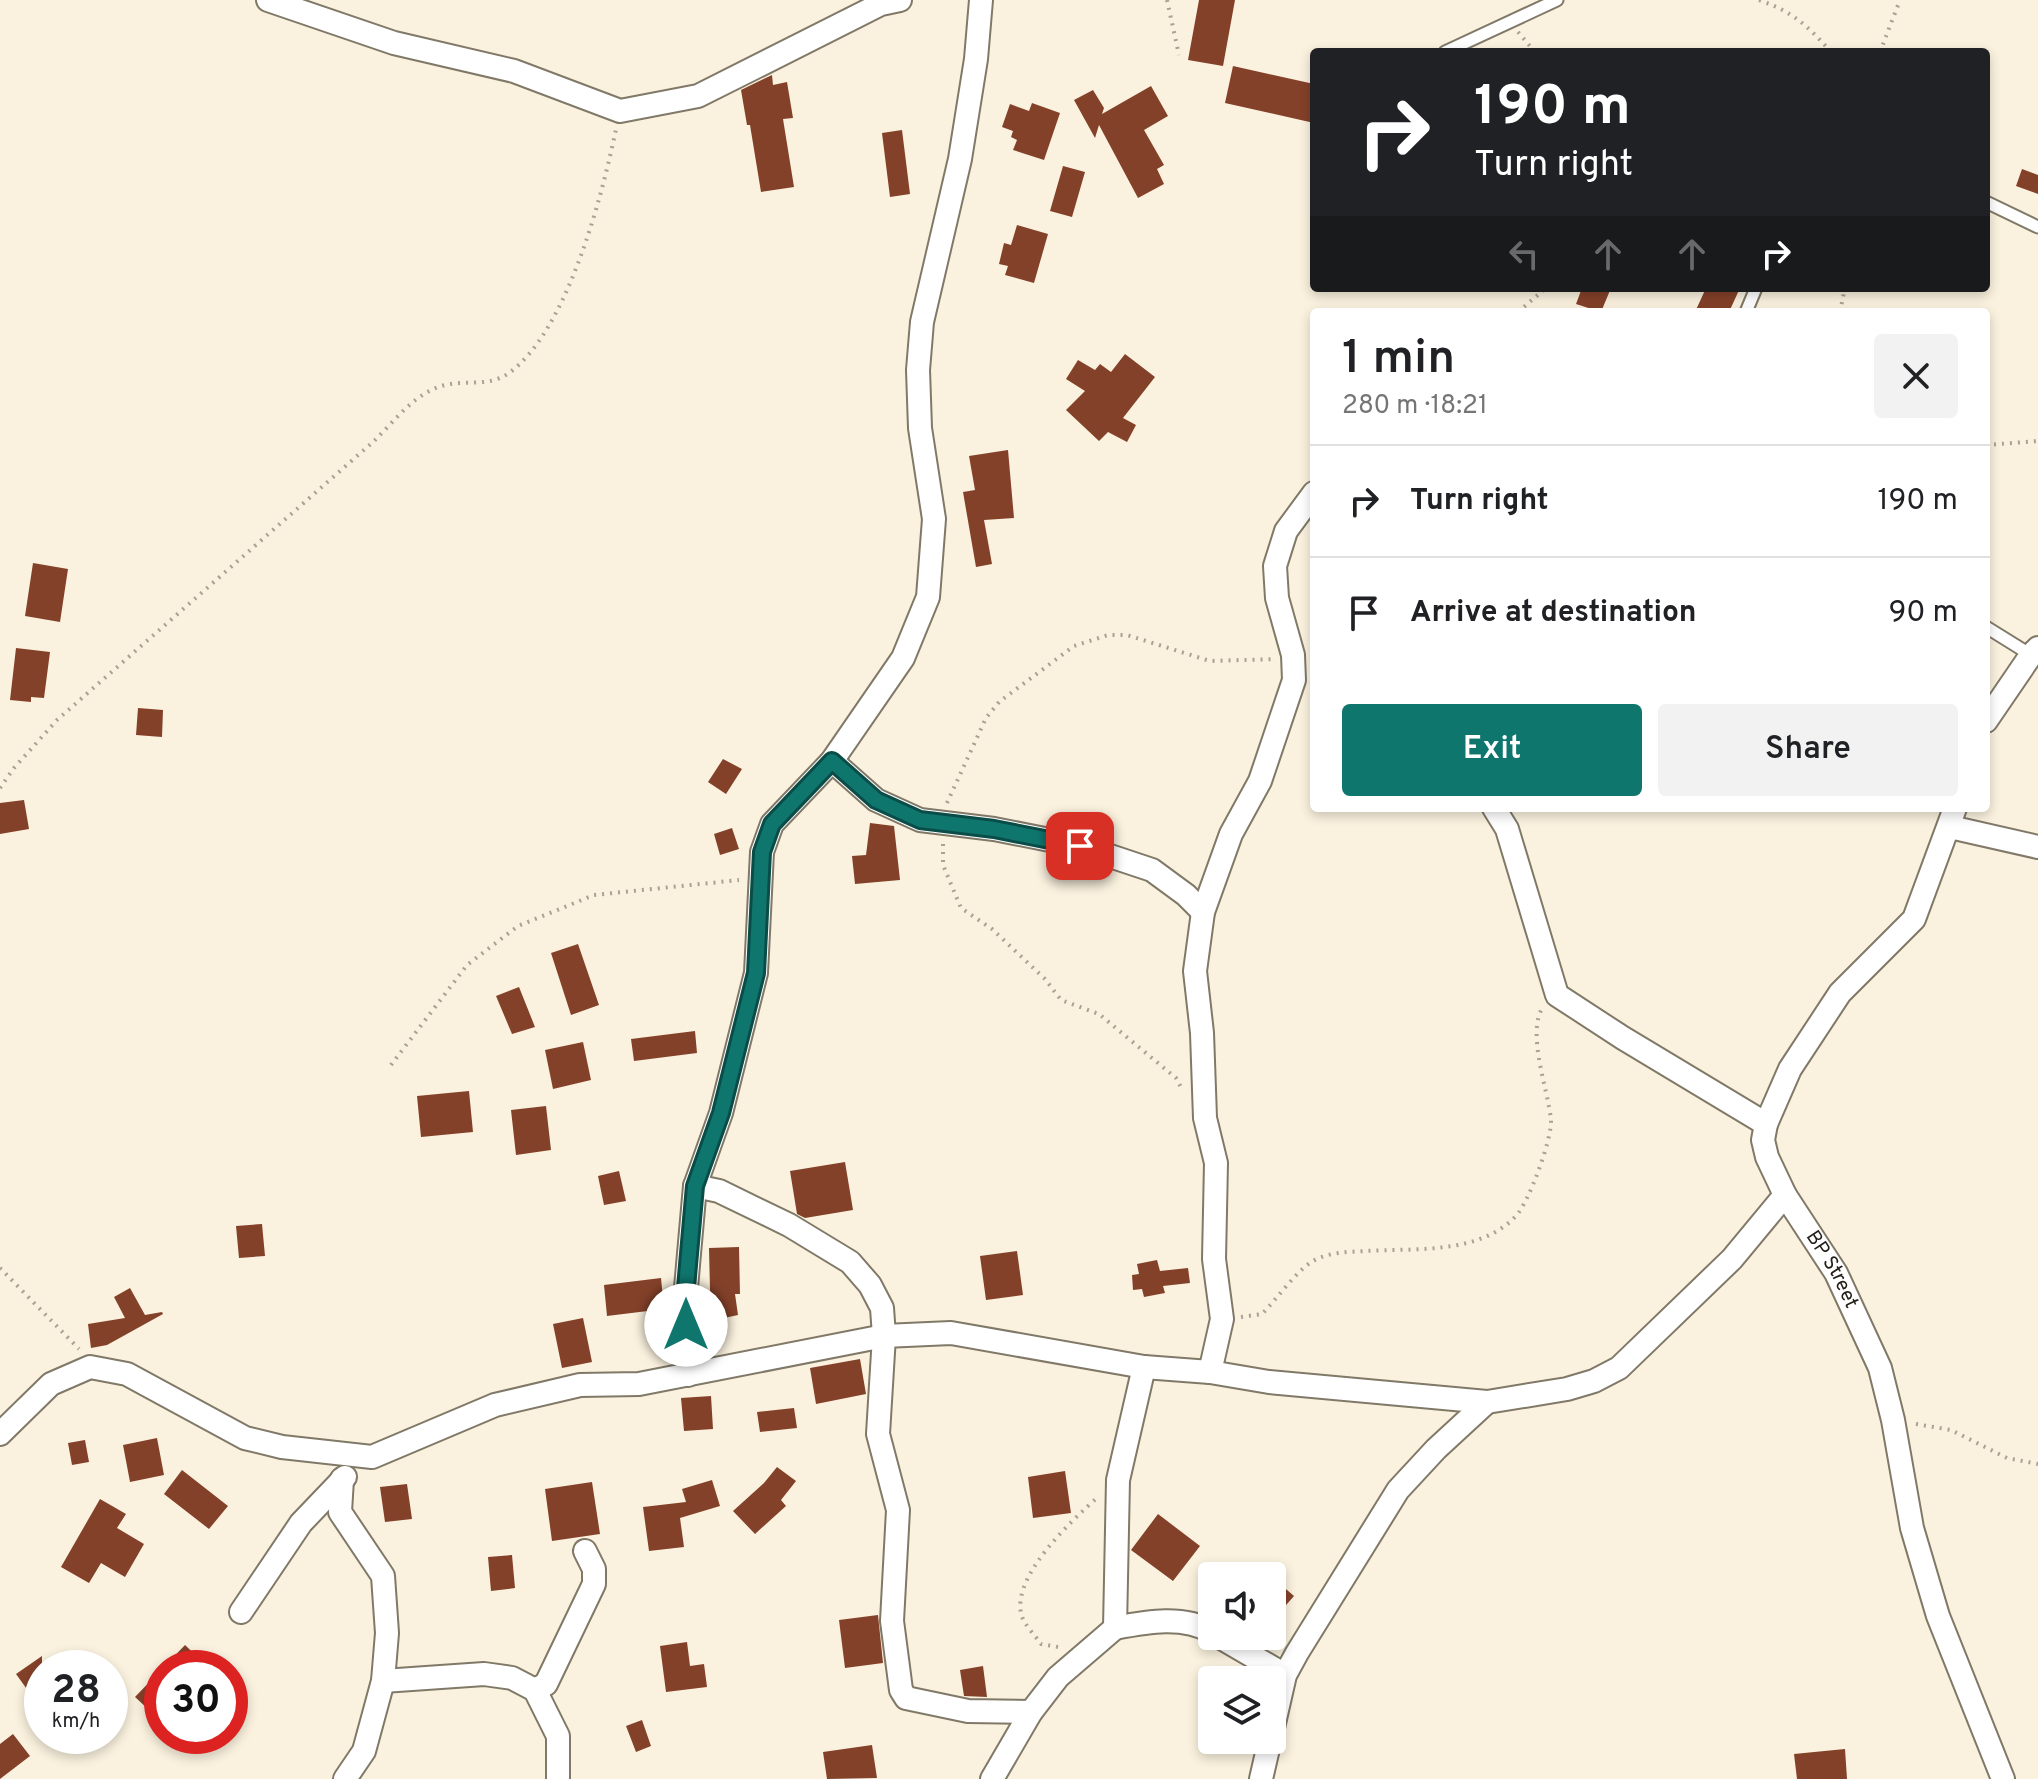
<!DOCTYPE html>
<html lang="en">
<head>
<meta charset="utf-8">
<style>
  :root { --surface:#fff; --page:#f2f2f2; --text:#202124; --muted:#757577; --line:#e0e0e0; --accent:#0f766e }
  body { margin:0; font-family:Overpass,sans-serif; background:var(--page); color:var(--text); height:100vh; display:flex; flex-direction:column; font-size:30px; white-space:nowrap }
  * { box-sizing:border-box; margin:0 }
  p { font-size:26px; color:var(--muted) }
  .icon { flex:none; width:44px; height:44px; fill:none; stroke:currentColor; stroke-width:2; stroke-linecap:round; stroke-linejoin:round }
  .map { position:relative; flex:1; overflow:hidden }
  .side { position:absolute; left:1310px; top:308px; width:680px; height:504px; display:flex; flex-direction:column; background:var(--surface); border-radius:8px; box-shadow:0 4px 12px #0003 }
  .side>* { flex:none }
  .banner { position:absolute; left:1310px; top:48px; width:680px; height:244px; border-radius:8px; box-shadow:0 4px 12px #0003; background:#202124; color:#fff; overflow:hidden }
  .controls { position:absolute; left:1198px; top:1562px; display:grid; gap:16px }
  .controls a { display:grid; place-items:center; width:88px; height:88px; border-radius:8px; background:var(--surface); box-shadow:0 4px 12px #0003; font-size:40px }
  .speed { position:absolute; left:24px; top:1650px; display:flex; gap:16px; font-size:40px; font-weight:700; text-align:center }
  .speed>* { display:grid; place-content:center; width:104px; height:104px; border-radius:50%; background:var(--surface); box-shadow:0 4px 12px #0003; line-height:1 }
  .speed small { font-size:20px; font-weight:400 }
  .speed .limit { border:12px solid #d22; background:#fff; color:#111 }
  .pin { position:absolute; display:grid; place-items:center; width:68px; height:68px; color:#fff; margin:-34px; border-radius:16px; box-shadow:0 4px 12px #0006 }
  .me { position:absolute; width:88px; margin:-44px; rotate:0deg; stroke-linejoin:round; filter:drop-shadow(0 0 6px #0008) }
  .turn { display:flex; align-items:center; gap:28px; height:168px; padding:0 32px; font-size:36px }
  .turn .icon { width:104px; height:104px; stroke-width:2.5 }
  .turn b { display:block; font-size:56px; line-height:68px }
  .lanes { display:flex; align-items:center; height:76px; padding:0 32px; background:#0003; justify-content:center; gap:40px; direction:ltr }
  .lanes .off { opacity:.35 }
  .round { display:grid; place-items:center; flex:none; width:84px; height:84px; border-radius:8px; background:var(--page) }
  .head { display:flex; align-items:center; justify-content:space-between; height:136px; padding:0 32px }
  h1 { font-size:48px; font-weight:600; line-height:60px }
  .button { display:flex; gap:16px; margin-top:auto; padding:16px 32px }
  .button a { flex:1; height:92px; border-radius:8px; background:var(--accent); color:#fff; font-size:32px; font-weight:600; line-height:92px; text-align:center }
  .button a+a { background:var(--page); color:var(--text) }
  ul { padding:0; list-style:none }
  li { display:flex; align-items:center; gap:24px; height:112px; padding:0 32px; border-top:2px solid var(--line) }
  li div { flex:1 }
  li b { display:block; font-size:30px }
  li em { font-style:normal }
  .map>svg:first-child { display:block }
  .building { fill:#844129 }
  .lines { fill:none; stroke-linecap:round; stroke-linejoin:round }
  .service-casing { stroke:#817968; stroke-width:15 }
  .minor-casing { stroke:#817968; stroke-width:26 }
  .path { stroke:#a9a294; stroke-width:4; stroke-dasharray:2 6; stroke-linecap:butt }
  .service { stroke:#fff; stroke-width:11 }
  .minor { stroke:#fff; stroke-width:22 }
  .route-casing { stroke:#0a4d48; stroke-width:20 }
  .route { stroke:#0f766e; stroke-width:14 }
  .labels { text-anchor:middle; dominant-baseline:central; stroke-width:8; stroke-linejoin:round; paint-order:stroke }
  .street-label { font-size:20px; fill:#211d17; stroke:#faf1de }
</style>
</head>
<body>
<div class="map">
<svg width="2038" height="1779" viewBox="0 0 2038 1779">
  <rect width="100%" height="100%" fill="#faf1de"/>
  <path class="building" d="M1199 0H1235L1223 66 1188 60Z
    M1233 66 1314 84V123L1225 103Z
    M772 75 773 85 787 82 793 118 783 119 794 187 761 192 750 125H747L741 90Z
    M1151 86 1168 116 1144 130 1164 165 1157 169 1164 184 1138 198 1099 125 1095 138 1074 100 1093 90 1104 108 1102 114Z
    M1032 103 1060 113 1044 160 1013 150 1017 140 1011 137 1013 131 1002 127 1010 104 1029 111Z
    M902 130 910 194 890 197 882 133Z
    M1063 166 1085 172 1072 217 1050 211Z
    M2022 169 2038 175V194L2016 186Z
    M1017 225 1048 234 1034 283 1005 275 1008 266 999 264 1004 243 1011 245Z
    M1582 288H1611L1601 312 1576 304Z
    M1706 288H1740L1729 312H1695Z
    M1125 354 1155 377 1123 418 1136 425 1127 442 1108 432 1099 441 1066 410 1085 391 1066 379 1078 360 1095 370 1100 364 1111 372Z
    M1008 450 1014 518 984 520 992 564 976 567 963 492 975 490 969 456Z
    M33 563 68 569 60 622 25 616Z
    M16 648 50 652 44 698 31 697V702L10 700Z
    M138 708 163 710 162 737 136 735Z
    M723 759 742 769 726 794 708 782Z
    M24 800 29 829 0 834V803Z
    M870 823 894 826 900 880 855 884 852 856 866 855Z
    M732 828 739 849 720 855 714 834Z
    M578 944 599 1005 571 1015 551 953Z
    M519 987 535 1027 512 1034 496 996Z
    M695 1031 697 1053 634 1061 631 1039Z
    M583 1042 591 1080 553 1089 545 1050Z
    M469 1091 473 1132 421 1137 417 1096Z
    M546 1106 551 1150 516 1155 511 1110Z
    M845 1162 853 1210 805 1218 797 1214 790 1171Z
    M619 1171 626 1201 604 1205 598 1176Z
    M262 1224 265 1256 239 1258 236 1226Z
    M739 1247 740 1294H735L738 1315 715 1320 710 1290 709 1248Z
    M1017 1251 1023 1295 986 1300 980 1256Z
    M1157 1260 1160 1271 1188 1268 1190 1283 1163 1286 1165 1293 1144 1297 1142 1289 1133 1290 1132 1275 1139 1274 1137 1264Z
    M661 1278 664 1309 607 1316 604 1285Z
    M130 1288 145 1315 162 1312 163 1314 107 1345 91 1348 88 1324 125 1318 114 1297Z
    M583 1318 592 1362 562 1368 553 1324Z
    M860 1359 866 1394 816 1404 810 1368Z
    M711 1396 713 1429 684 1431 681 1398Z
    M794 1408 797 1428 760 1432 757 1412Z
    M157 1438 164 1475 130 1482 123 1445Z
    M85 1440 89 1462 72 1465 68 1443Z
    M777 1467 796 1481 781 1500 786 1506 755 1534 733 1511 764 1483Z
    M182 1470 228 1506 209 1529 164 1494Z
    M1065 1471 1071 1513 1033 1518 1028 1477Z
    M712 1480 720 1506 680 1518 684 1547 649 1551 643 1507 686 1502 682 1489Z
    M592 1482 600 1534 552 1541 545 1489Z
    M407 1484 412 1519 385 1522 380 1487Z
    M100 1499 126 1514 117 1528 144 1544 125 1577 101 1563 89 1583 61 1567Z
    M1158 1514 1200 1546 1173 1581 1131 1550Z
    M512 1555 515 1588 491 1591 488 1557Z
    M1272 1577 1294 1596 1272 1621Z
    M878 1615 883 1663 845 1668 839 1620Z
    M687 1642 690 1666 704 1664 707 1687 666 1692 660 1646Z
    M185 1645 209 1668H163Z
    M42 1656V1710L16 1674Z
    M983 1666 987 1697 964 1696 960 1670Z
    M162 1669V1722L135 1697Z
    M642 1720 651 1746 636 1752 626 1726Z
    M13 1734 30 1756 0 1779V1744Z
    M872 1745 877 1778 827 1779 823 1752Z
    M1845 1749 1847 1779H1797L1794 1754Z"/>
  <g class="lines">
    <defs>
      <path id="service" d="M1445 52 1557 0
        M1986 202 2038 227
        M1746 312 1756 288
        M1986 627 2031 655"/>
      <g id="minor">
        <path d="M268 0 394 43 514 71 620 111 698 96 881 4 900 0"/>
        <path d="M1986 721 2031 655 2038 648"/>
        <path d="M832 761 876 800 920 820 994 829 1080 846 1152 870 1186 895 1203 912"/>
        <path d="M1494 808 1507 829 1557 995 1623 1038 1766 1124"/>
        <path id="s1" d="M1955 808 1914 919 1840 993 1790 1069 1766 1124 1763 1140 1767 1157 1785 1195 1836 1273 1880 1368 1893 1420 1912 1528 1938 1616 2003 1779"/>
        <path d="M1950 827 2038 847"/>
        <path d="M695 1186 719 1191 789 1225 850 1262 870 1285 882 1308 884 1336 878 1434 898 1510 892 1621 901 1690 906 1698 968 1711 1031 1712"/>
        <path d="M1144 1367 1118 1480 1115 1628C1147 1622 1183 1615 1212 1632"/>
        <path d="M1210 1372 1222 1319 1214 1259 1216 1163 1205 1118 1202 1033 1195 971 1203 912 1231 834 1260 781 1294 680 1293 655 1277 598 1275 566 1286 531 1314 493"/>
        <path d="M688 1375 685 1299 695 1186 721 1113 756 973 762 852 772 824 832 761 903 658 928 597 934 519 920 428 918 370 922 322 960 159 976 59 981 0"/>
        <path d="M0 1434 51 1384 90 1367 127 1374 245 1438 282 1447 372 1457 495 1405 580 1385 639 1384 884 1336 951 1333 1144 1367 1210 1372 1269 1382 1487 1402 1567 1389 1594 1381 1619 1368 1732 1259 1785 1195"/>
        <path d="M342 1479 340 1512 383 1576 387 1633 383 1681 364 1751 345 1779"/>
        <path d="M241 1612 301 1523 345 1477"/>
        <path d="M1218 1636 1285 1675"/>
        <path d="M383 1681 484 1674 512 1678 535 1690 558 1736V1779"/>
        <path d="M535 1690 546 1684 594 1584V1569L585 1551"/>
        <path d="M1272 1732 1285 1675 1297 1653 1398 1490 1436 1449 1487 1402"/>
        <path d="M992 1779 1031 1712 1058 1677 1115 1628"/>
        <path d="M1261 1779 1270 1740"/>
      </g>
    </defs>
    <use href="#service" class="service-casing"/>
    <use href="#minor" class="minor-casing"/>
    <path class="path" d="M1167 0 1179 55
      M1759 0C1793 12 1807 25 1831 52
      M1518 32 1535 52
      M1880 52 1900 0
      M1518 312 1546 288
      M1840 312 1845 288
      M1986 445 2038 441
      M0 788 14 768 57 720 373 442C395 421 417 389 450 384 470 381 491 386 509 373 567 331 602 197 616 129
      M947 803 986 718 999 702 1074 646 1108 635H1127L1210 661 1275 659
      M943 844V865L961 908 992 929 1045 979 1061 1000 1099 1014 1176 1078 1183 1091
      M391 1065 467 965 518 926 594 895 739 880
      M0 1268 79 1349
      M1241 1317 1262 1314C1276 1300 1297 1270 1313 1261 1329 1252 1347 1252 1366 1251 1415 1248 1479 1255 1516 1216 1529 1202 1552 1139 1551 1120 1548 1089 1526 1033 1543 1007
      M1916 1424 1951 1430 2007 1458 2038 1464
      M1058 1647 1041 1644C1035 1635 1023 1624 1021 1613 1013 1575 1072 1520 1098 1497"/>
    <use href="#service" class="service"/>
    <use href="#minor" class="minor"/>
  </g>
  <g class="lines">
    <defs>
      <path id="route" d="M686 1325 685 1299 695 1186 721 1113 756 973 762 852 772 824 832 761 876 800 920 820 994 829 1080 846"/>
    </defs>
    <use href="#route" class="route-casing"/>
    <use href="#route" class="route"/>
  </g>
  <g class="labels">
    <g class="street-label">
      <text stroke="none"><textPath href="#s1" startOffset="538">BP Street</textPath></text>
    </g>
  </g>
</svg>
<div class="controls">
<a><svg class="icon" aria-label="sound" viewBox="0 0 24 24"><path d="M4 9h4l5-4v14l-5-4H4zM17 9q2 3 0 6"/></svg></a>
<a><svg class="icon" aria-label="layers" viewBox="0 0 24 24"><path d="M12 4l9 5-9 5-9-5zM3 14l9 5 9-5"/></svg></a>
</div>
<div class="speed"><div>28<small>km/h</small></div><div class="limit">30</div></div>
<div class="pin" style="left:1080px;top:846px;background:#d93025"><svg class="icon" aria-label="arrive" viewBox="0 0 24 24"><path d="M6 21V4h12l-3 4 3 4H6"/></svg></div>
<svg class="me" style="left:686px;top:1325px" viewBox="-20 -20 40 40"><circle r="19" fill="#fff"/><path d="M0-13L10 11 0 6-10 11z" fill="#0f766e"/></svg>
<div class="banner">
<div class="turn"><svg class="icon" aria-label="right" viewBox="0 0 24 24"><path d="M7 20v-9h11M14 6l5 5-5 5"/></svg><div><b>190 m</b>Turn right</div></div>
<div class="lanes"><svg class="icon off" aria-label="left" viewBox="0 0 24 24"><path d="M17 20v-9H6M10 6l-5 5 5 5"/></svg><svg class="icon off" aria-label="ahead" viewBox="0 0 24 24"><path d="M12 20V5M6 11l6-6 6 6"/></svg><svg class="icon off" aria-label="ahead" viewBox="0 0 24 24"><path d="M12 20V5M6 11l6-6 6 6"/></svg><svg class="icon" aria-label="right" viewBox="0 0 24 24"><path d="M7 20v-9h11M14 6l5 5-5 5"/></svg></div>
</div>
<section class="side">
<div class="head"><div><h1>1 min</h1><p>280 m · 18:21</p></div><a class="round"><svg class="icon" aria-label="close" viewBox="0 0 24 24"><path d="M6 6l12 12M18 6L6 18"/></svg></a></div>
<ul>
<li><svg class="icon" aria-label="right" viewBox="0 0 24 24"><path d="M7 20v-9h11M14 6l5 5-5 5"/></svg><div><b>Turn right</b></div><em>190 m</em></li>
<li><svg class="icon" aria-label="arrive" viewBox="0 0 24 24"><path d="M6 21V4h12l-3 4 3 4H6"/></svg><div><b>Arrive at destination</b></div><em>90 m</em></li>
</ul>
<div class="button"><a>Exit</a><a>Share</a></div>
</section>
</div>
</body>
</html>
